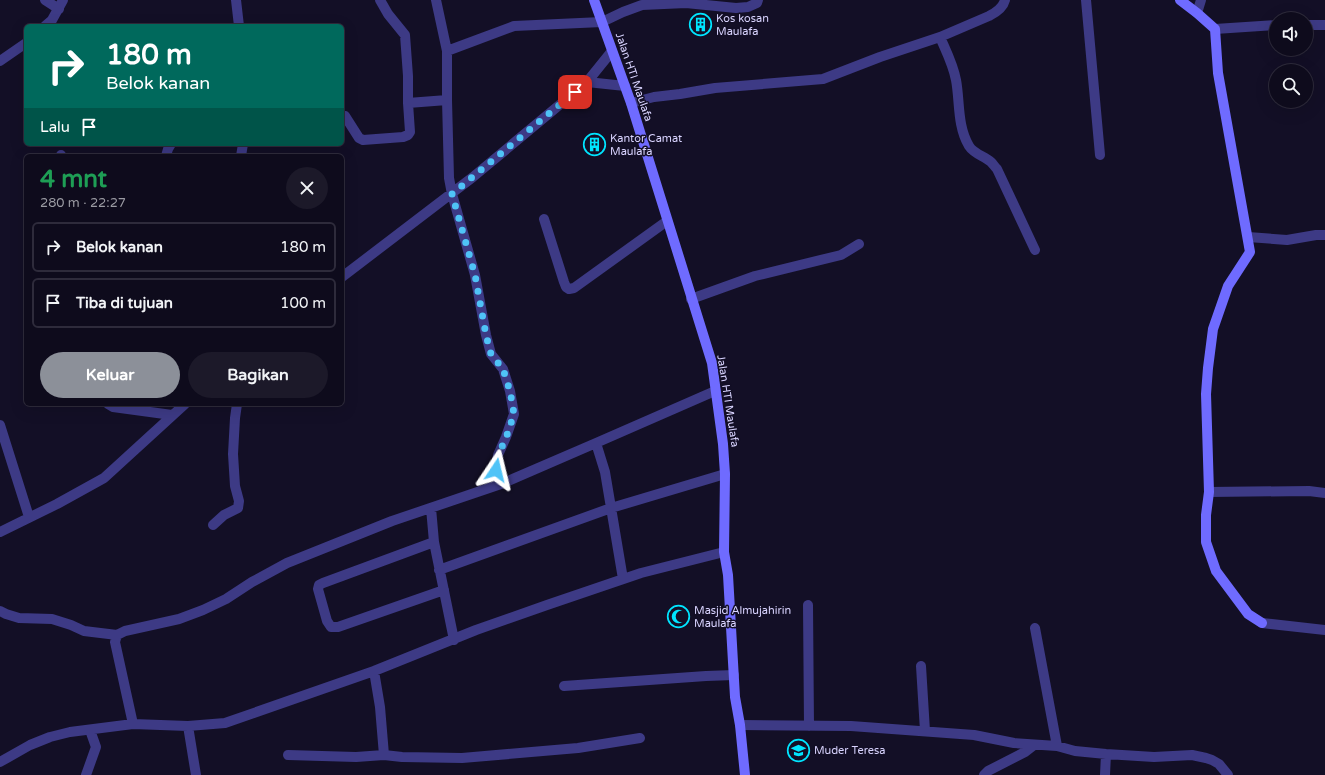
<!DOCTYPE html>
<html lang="id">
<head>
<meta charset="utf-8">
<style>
  :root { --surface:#0e0b1c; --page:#1c1929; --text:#f1f3f6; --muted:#9b9ba3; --line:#2e2b3b; --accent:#8c9099 }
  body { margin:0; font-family:"Varela Round",sans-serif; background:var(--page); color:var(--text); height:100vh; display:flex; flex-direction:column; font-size:15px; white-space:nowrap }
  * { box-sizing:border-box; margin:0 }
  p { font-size:13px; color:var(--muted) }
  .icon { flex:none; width:22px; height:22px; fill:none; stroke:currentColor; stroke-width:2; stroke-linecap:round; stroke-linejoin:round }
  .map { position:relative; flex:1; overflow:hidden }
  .side { position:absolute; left:24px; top:154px; width:320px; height:252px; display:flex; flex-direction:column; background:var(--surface); border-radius:6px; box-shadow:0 4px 16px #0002,0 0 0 1px var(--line) }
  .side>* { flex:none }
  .top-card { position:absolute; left:24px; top:24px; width:320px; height:122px; border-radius:6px; box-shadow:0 4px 16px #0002,0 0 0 1px var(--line); background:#00695c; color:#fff; overflow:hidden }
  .buttons { position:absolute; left:1269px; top:12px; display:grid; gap:8px }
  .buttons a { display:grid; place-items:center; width:44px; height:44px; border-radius:50%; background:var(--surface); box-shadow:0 4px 16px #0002,0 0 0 1px var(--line); font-size:20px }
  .pin { position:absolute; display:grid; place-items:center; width:34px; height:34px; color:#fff; margin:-17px; border-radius:8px; box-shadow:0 2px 6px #0006 }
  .me { position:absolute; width:44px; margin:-22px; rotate:10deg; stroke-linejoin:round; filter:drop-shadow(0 0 3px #0008) }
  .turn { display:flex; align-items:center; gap:14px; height:84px; padding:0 16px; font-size:18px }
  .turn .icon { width:52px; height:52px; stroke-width:2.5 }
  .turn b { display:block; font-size:28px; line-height:34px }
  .then { display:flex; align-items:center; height:38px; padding:0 16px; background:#0003; gap:8px; font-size:15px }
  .round { display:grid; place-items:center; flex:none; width:42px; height:42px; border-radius:21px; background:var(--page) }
  .summary { display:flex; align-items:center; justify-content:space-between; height:68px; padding:0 16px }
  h1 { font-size:24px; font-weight:800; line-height:30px; color:#1e9e55 }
  .button { display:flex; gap:8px; margin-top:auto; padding:8px 16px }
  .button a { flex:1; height:46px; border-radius:24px; background:var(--accent); color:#fff; font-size:16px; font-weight:800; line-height:46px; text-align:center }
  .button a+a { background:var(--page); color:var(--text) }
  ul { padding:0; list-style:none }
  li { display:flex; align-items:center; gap:12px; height:50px; margin:0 8px 6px; padding:0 8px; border:2px solid var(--line); border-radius:6px }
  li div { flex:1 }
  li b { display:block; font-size:15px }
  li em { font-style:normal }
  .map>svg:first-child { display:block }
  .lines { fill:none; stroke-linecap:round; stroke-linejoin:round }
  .street { stroke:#3d3a85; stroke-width:10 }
  .secondary { stroke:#6f6bff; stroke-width:10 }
  .route { stroke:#4fc3f7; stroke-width:7; stroke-dasharray:0 12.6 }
  .labels { text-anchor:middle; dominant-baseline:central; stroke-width:3; stroke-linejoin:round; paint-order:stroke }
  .poi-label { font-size:11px; fill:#d9d4ff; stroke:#130f26; text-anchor:start }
  .street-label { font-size:11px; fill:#d9d4ff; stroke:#130f26 }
</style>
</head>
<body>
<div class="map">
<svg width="1325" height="775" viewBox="0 0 1325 775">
  <rect width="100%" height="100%" fill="#130f26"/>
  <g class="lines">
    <path class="street" d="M45 0 59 9
      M236 0 239 26
      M436 0 447 51V100L449 178 452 194 475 275 486 335 491 354 503 369 510 391 514 414 506 437 498 455 496 470 501 484
      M1086 0 1100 155
      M1197 13 1201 0
      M1306 25H1325
      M45 26 52 20 63 0
      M1215 29 1276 25
      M940 37C946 51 953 64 956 80 960 101 957 126 969 146 974 154 984 156 991 162 993 164 995 167 997 169L1035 250
      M447 51 514 26 602 22 623 12 642 5 686 3 736 8 748 7 757 3 758 0
      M0 61 26 43
      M587 82 625 86
      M408 103 447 100
      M631 103 654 97 680 94 715 88 823 79 880 57 940 37 989 16C995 13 1003 8 1005 0
      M345 116 359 138 363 140 403 137 408 135 410 132 408 103V76L405 35 388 14 380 0
      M61 155V156
      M166 156 168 149 171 144
      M241 156 243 144
      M544 219 564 282 566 287 569 289 574 288 667 221
      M1248 237 1287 240 1316 235H1325
      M342 277 473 177 587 82 612 51
      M691 299 755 276 841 255 859 244
      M108 404 113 407 172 415
      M0 425 29 517
      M596 443 605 472 623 579
      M1209 492 1309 491 1325 493
      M431 508 434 542 454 640
      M213 525 224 515 238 508 239 501 235 486 233 454 235 418 237 404
      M0 532 57 504 104 478 185 404
      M434 542 323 583 319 585 318 589 327 621 331 627H338L444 590
      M439 570 611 508 725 474
      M808 605 809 726
      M0 611 6 614 19 618 52 619 71 625 84 631 117 635
      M1262 623 1325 630
      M1035 628 1057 746
      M921 666 925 731
      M374 671 380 707 384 755 402 757 462 758 578 748 640 738
      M564 686 706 676 734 675
      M133 724 115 642 117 635 125 631 179 619 203 610 226 599 252 582 287 563 392 521 501 484 596 443 715 391
      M740 725 851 726 974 735 1014 743 1057 746 1075 751 1106 754 1154 757 1192 755 1206 758 1212 760 1219 764 1228 775
      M188 726 196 775
      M288 755 356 757 384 755
      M0 762 30 745 50 737 70 732 133 724 188 726 225 723 374 671 476 630 547 605 641 573 724 552
      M86 775 96 747 90 730
      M984 775 988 771 1025 752 1034 745
      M1105 775 1106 754"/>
    <path class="secondary" d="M594 0 631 103 712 363 723 444 725 474 724 552 728 575 735 697 740 725 745 775
      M1180 0 1197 13 1215 29 1218 73 1250 252 1228 286 1213 329 1208 368 1206 394 1209 492 1206 515V542L1216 571 1248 614 1262 623"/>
  </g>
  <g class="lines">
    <path class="route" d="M496 470 498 455 506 438 514 414 510 391 503 369 491 354 486 335 475 275 452 194 575 92"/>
  </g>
  <defs>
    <symbol id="building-ring" viewBox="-11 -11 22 22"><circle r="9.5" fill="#130f26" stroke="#00e5ff" stroke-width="1.5"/><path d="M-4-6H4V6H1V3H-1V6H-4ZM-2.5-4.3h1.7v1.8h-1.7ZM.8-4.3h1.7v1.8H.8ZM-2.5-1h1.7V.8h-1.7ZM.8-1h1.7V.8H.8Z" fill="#00e5ff"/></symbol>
    <symbol id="mosque-ring" viewBox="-11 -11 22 22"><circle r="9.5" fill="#130f26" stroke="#00e5ff" stroke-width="1.5"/><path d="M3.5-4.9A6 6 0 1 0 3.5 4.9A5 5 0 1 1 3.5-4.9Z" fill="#00e5ff"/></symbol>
    <symbol id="school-ring" viewBox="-11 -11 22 22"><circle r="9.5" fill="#130f26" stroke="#00e5ff" stroke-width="1.5"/><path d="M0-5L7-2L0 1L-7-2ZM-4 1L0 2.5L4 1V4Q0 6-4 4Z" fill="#00e5ff"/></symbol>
  </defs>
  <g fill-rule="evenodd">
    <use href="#building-ring" x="688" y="12" width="25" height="25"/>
    <use href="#building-ring" x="582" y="132" width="25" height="25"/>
    <use href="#mosque-ring" x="666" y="604" width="25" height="25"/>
    <use href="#school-ring" x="786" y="738" width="25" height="25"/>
  </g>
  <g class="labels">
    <g class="poi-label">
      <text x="716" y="18">Kos kosan<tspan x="716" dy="13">Maulafa</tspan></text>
      <text x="610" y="138">Kantor Camat<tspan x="610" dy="13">Maulafa</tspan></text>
      <text x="694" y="610">Masjid Almujahirin<tspan x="694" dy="13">Maulafa</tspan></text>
      <text x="814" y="750">Muder Teresa</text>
    </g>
    <g class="street-label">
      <text transform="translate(634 77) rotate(71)">Jalan HTI Maulafa</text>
      <text transform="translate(728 401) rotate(81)">Jalan HTI Maulafa</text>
    </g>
  </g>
</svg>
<div class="buttons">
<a><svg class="icon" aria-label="sound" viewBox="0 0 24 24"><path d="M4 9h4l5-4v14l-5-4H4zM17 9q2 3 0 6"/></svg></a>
<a><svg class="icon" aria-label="search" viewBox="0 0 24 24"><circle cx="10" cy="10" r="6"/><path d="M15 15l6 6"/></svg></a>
</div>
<div class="pin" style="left:575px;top:92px;background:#d93025"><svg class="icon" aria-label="arrive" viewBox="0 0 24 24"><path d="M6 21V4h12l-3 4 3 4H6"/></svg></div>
<svg class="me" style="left:496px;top:470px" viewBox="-20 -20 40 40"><path d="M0-17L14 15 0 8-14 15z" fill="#4fc3f7" stroke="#fff" stroke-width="4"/></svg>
<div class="top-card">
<div class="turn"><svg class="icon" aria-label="right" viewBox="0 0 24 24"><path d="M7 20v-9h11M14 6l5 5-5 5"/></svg><div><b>180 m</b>Belok kanan</div></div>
<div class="then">Lalu<svg class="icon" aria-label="arrive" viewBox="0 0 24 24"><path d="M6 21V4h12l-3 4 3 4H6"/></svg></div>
</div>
<section class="side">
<div class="summary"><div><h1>4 mnt</h1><p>280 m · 22:27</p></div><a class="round"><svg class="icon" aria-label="close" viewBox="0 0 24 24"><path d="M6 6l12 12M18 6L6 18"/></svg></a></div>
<ul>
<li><svg class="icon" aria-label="right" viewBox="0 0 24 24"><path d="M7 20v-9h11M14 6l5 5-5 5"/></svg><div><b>Belok kanan</b></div><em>180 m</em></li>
<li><svg class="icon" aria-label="arrive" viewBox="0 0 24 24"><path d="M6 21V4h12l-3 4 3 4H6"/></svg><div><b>Tiba di tujuan</b></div><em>100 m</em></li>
</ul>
<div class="button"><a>Keluar</a><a>Bagikan</a></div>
</section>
</div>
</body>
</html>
